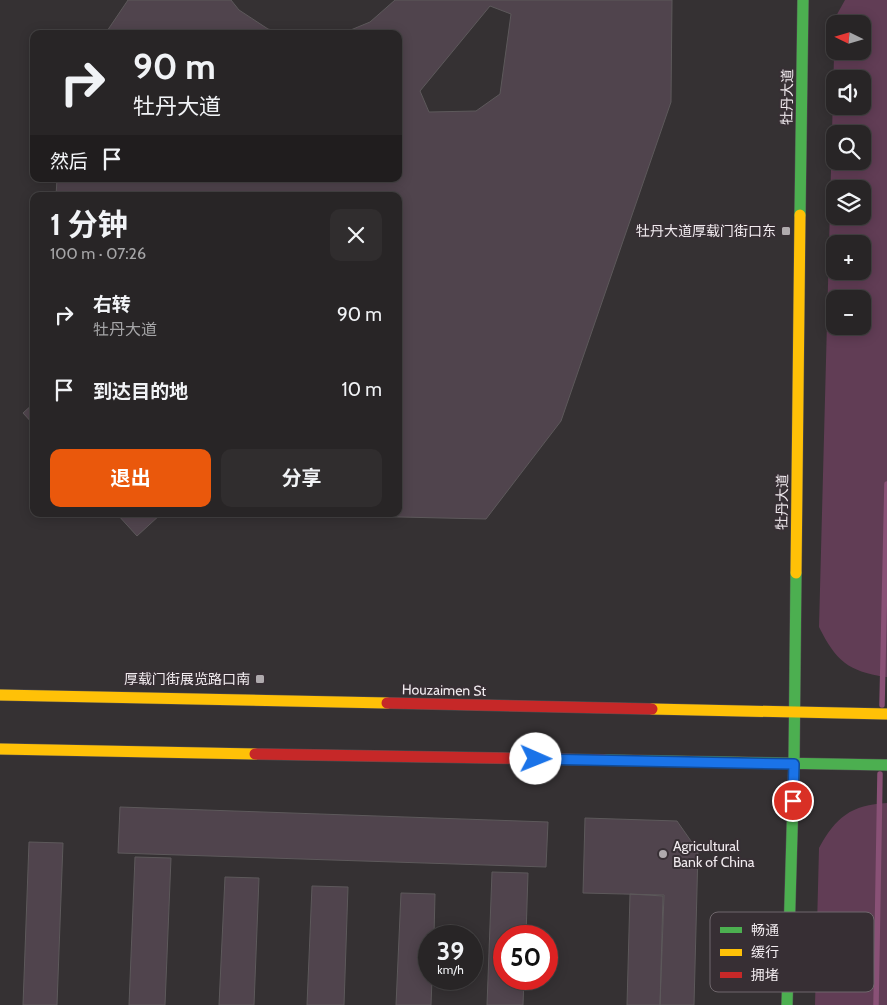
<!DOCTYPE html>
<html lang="zh">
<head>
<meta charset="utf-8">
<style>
  :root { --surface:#282526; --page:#302d2e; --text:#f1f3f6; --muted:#a5a5a7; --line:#444243; --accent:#ea580c }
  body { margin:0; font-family:Cabin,"Noto Sans SC",sans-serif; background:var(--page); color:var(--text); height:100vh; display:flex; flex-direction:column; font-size:19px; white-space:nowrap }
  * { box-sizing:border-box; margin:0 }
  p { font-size:16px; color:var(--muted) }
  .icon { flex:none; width:28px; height:28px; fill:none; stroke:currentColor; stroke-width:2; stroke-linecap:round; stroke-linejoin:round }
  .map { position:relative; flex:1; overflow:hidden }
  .drawer { position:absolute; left:30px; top:192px; width:372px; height:325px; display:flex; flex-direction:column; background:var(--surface); border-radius:10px; box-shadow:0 2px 12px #0003,0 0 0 1px var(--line) }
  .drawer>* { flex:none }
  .banner { position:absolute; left:30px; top:30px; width:372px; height:152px; border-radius:10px; box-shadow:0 2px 12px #0003,0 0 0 1px var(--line); background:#282526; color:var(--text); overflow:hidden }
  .needle { width:32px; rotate:275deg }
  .buttons { position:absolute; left:826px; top:15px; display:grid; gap:10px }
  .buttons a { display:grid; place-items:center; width:45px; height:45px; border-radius:10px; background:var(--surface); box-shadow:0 2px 12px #0003,0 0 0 1px var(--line); font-size:25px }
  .speed { position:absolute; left:418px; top:925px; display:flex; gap:10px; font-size:25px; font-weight:700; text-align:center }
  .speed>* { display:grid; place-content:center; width:65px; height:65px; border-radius:50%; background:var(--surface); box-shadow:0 2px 12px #0003,0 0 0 1px var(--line); line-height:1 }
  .speed small { font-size:12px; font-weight:400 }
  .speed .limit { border:8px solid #d22; background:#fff; color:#111 }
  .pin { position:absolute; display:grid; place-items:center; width:42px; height:42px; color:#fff; margin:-21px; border:2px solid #fff; border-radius:50%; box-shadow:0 1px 5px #0007 }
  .me { position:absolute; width:55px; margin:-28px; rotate:91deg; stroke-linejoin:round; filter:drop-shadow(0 0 4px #0008) }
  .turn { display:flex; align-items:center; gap:18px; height:105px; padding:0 20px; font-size:22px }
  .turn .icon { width:65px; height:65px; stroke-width:2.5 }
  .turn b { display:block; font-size:35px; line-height:42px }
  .then { display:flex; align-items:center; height:48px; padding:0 20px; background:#0003; gap:10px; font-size:19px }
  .round { display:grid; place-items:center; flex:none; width:52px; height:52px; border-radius:10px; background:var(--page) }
  .summary { display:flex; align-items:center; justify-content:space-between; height:85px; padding:0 20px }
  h1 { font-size:30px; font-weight:700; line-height:38px }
  .primary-button { display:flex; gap:10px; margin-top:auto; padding:10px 20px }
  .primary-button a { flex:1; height:58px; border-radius:10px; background:var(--accent); color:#fff; font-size:20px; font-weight:700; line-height:58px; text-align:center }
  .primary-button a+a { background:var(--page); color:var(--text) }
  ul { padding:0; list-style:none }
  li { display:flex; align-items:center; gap:15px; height:75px; padding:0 20px }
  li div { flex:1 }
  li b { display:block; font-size:19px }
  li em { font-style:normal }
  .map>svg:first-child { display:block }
  .green { fill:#613d55; fill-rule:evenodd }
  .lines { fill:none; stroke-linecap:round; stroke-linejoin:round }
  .stream { stroke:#895176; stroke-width:5.5 }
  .building { fill:#50444d; stroke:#5d595b; fill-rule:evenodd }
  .fast-casing { stroke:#535052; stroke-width:12 }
  .slow-casing { stroke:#535052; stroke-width:12 }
  .jam-casing { stroke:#535052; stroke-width:12 }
  .fast { stroke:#4caf50; stroke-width:11 }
  .slow { stroke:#ffc107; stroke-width:11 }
  .jam { stroke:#c62828; stroke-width:11 }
  .route-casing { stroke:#114b97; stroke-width:12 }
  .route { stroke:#1a73e8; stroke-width:9 }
  .poi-dot { fill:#afaaad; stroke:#372f34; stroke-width:2 }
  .labels { text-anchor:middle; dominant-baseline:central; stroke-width:4; stroke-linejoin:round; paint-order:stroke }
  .street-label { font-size:14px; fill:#f1ebef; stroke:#372f34 }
  .poi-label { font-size:14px; fill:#f1ebef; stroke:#372f34; text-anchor:end }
  .key { fill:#372f34; stroke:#6f676c; stroke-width:1 }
  .key-label { font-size:14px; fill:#f1ebef }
</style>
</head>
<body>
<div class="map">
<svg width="887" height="1005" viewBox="0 0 887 1005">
  <rect width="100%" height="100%" fill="#353133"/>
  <path class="green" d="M845 0H887V677H885C848 671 836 661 819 627L835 18ZM835 24H862V51H835ZM835 79H862V106H835ZM835 134H862V161H835ZM835 189H862V216H835ZM835 244H862V271H835ZM835 299H862V326H835Z
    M887 803V1005H815L819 848C836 817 851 805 887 803Z"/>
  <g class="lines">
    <path class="stream" d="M882 705 887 484
      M876 1005 880 774"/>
  </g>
  <path class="building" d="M128 0H231L239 10 268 29 287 34H105Z
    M395 0H672L671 102 561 421 486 519 272 514H399V196H56L57 179H399V34H341L370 22ZM490 6 511 14 500 94 476 111 429 112 420 91Z
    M33 90 34 89V117L31 111V100Z
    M34 403V425L23 413Z
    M117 514H161L137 536Z
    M120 807 548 822 546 867 118 853Z
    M585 818 677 821 698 851 694 1005H660L664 895 583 893Z
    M29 842 63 843 57 1005H23Z
    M135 857 171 858 165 1005H129Z
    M492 872 528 873 526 936H504V979H524L523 1005H487Z
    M225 877 259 878 254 1005H219Z
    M312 886 348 887 344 1005H307Z
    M401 893 435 894 434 936H429V979H432L431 1005H396Z
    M630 894 663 896 660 1005H627Z"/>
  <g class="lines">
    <defs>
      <path id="fast" d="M800 215 803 0
        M605 760 887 765
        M787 1005 794 764 796 573"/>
      <path id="slow" d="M796 573 800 215
        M0 695 387 703
        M652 709 887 714
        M0 749 255 754"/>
      <path id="jam" d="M387 703 652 709
        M255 754 605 760"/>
    </defs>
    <use href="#fast" class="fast-casing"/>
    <use href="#slow" class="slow-casing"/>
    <use href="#jam" class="jam-casing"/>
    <use href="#fast" class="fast"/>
    <use href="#slow" class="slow"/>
    <use href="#jam" class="jam"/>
  </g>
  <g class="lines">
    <defs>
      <path id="route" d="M536 759 794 764 793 801"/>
    </defs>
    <use href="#route" class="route-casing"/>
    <use href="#route" class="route"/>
  </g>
  <g class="poi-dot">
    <rect x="781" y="226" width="10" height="10" rx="2.5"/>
    <rect x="255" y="674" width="10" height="10" rx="2.5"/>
    <circle cx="663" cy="854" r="5"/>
  </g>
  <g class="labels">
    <g class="street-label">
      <text transform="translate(787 97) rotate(-89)">牡丹大道</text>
      <text transform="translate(782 502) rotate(-89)">牡丹大道</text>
      <text transform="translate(444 690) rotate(1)">Houzaimen St</text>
    </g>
    <g class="poi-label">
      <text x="776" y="231">牡丹大道厚载门街口东</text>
      <text x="250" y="679">厚载门街展览路口南</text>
      <text x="673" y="846" text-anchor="start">Agricultural<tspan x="673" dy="16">Bank of China</tspan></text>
    </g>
  </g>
  <rect x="710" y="912" width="164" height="80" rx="8" class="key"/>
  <rect x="720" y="927" width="22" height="6" fill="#4caf50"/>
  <rect x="720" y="949" width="22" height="7" fill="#ffc107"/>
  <rect x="720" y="972" width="22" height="6" fill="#c62828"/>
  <g class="key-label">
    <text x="751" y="935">畅通</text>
    <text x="751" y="957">缓行</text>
    <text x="751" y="980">拥堵</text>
  </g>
</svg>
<div class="buttons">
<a><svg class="needle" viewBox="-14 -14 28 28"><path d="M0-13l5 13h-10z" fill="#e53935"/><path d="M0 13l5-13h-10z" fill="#a5a5a7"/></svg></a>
<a><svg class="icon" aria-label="sound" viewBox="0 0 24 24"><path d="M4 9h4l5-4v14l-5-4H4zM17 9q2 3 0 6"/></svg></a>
<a><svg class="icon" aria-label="search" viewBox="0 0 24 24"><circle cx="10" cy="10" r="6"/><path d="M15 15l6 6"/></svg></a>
<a><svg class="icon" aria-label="layers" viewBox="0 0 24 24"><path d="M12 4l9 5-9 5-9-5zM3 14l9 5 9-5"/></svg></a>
<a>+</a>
<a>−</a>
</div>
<div class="speed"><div>39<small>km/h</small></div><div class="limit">50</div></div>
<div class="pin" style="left:793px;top:801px;background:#d93025"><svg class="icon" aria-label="arrive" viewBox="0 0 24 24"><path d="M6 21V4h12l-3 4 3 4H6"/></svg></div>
<svg class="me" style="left:536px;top:759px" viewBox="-20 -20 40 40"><circle r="19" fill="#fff"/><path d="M0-13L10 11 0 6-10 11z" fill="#1a73e8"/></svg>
<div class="banner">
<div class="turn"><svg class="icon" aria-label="right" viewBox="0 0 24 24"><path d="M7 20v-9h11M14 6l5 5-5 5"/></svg><div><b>90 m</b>牡丹大道</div></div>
<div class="then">然后<svg class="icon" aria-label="arrive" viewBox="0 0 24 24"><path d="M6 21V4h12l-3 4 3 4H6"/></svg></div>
</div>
<section class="drawer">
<div class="summary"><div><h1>1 分钟</h1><p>100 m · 07:26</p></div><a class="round"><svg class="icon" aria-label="close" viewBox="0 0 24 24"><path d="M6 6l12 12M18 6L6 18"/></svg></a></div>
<ul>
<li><svg class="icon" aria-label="right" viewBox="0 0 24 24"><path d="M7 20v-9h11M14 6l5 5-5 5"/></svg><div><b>右转</b><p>牡丹大道</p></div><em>90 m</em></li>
<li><svg class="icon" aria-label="arrive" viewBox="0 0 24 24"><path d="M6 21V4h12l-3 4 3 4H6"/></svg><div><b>到达目的地</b></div><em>10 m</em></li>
</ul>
<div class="primary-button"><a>退出</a><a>分享</a></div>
</section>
</div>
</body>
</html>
